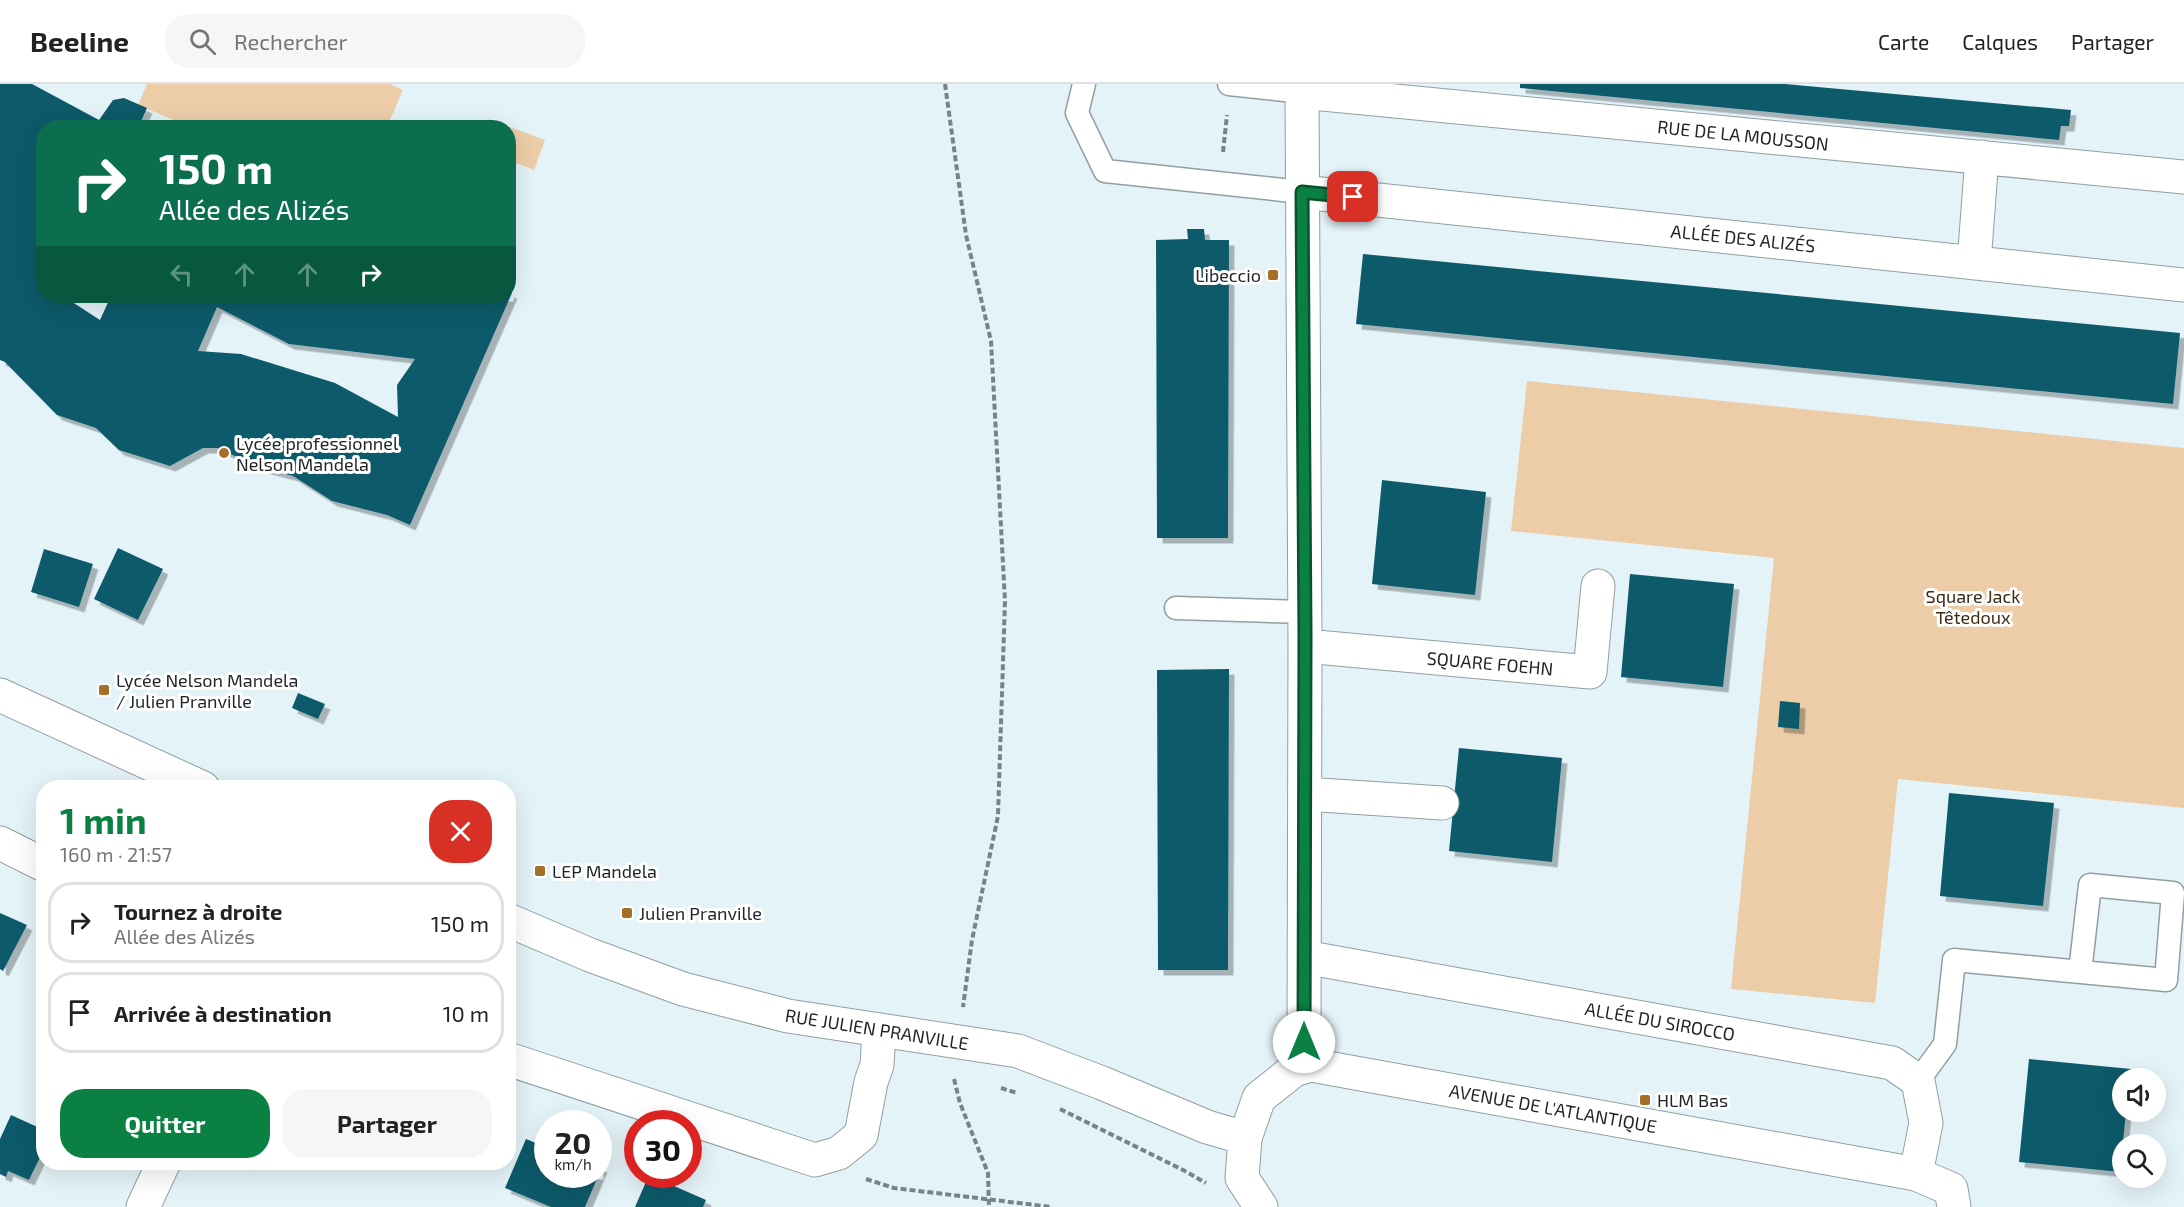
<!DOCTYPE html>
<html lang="fr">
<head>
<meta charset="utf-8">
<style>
  :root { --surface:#fff; --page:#f6f6f6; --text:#222; --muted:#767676; --line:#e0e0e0; --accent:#0b8043 }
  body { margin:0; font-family:"Exo 2",sans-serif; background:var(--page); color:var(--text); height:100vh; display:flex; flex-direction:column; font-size:22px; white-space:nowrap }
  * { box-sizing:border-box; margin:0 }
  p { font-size:20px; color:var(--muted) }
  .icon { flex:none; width:33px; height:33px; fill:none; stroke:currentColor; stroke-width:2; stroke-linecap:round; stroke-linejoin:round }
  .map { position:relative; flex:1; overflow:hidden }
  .panel { position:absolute; left:36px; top:696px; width:480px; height:390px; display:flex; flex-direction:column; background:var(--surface); border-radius:24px; box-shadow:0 6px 24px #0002 }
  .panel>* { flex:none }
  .guide { position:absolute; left:36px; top:36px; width:480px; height:183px; border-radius:24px; box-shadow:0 6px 24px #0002; background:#0b6e4f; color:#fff; overflow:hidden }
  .fabs { position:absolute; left:2112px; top:984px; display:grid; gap:12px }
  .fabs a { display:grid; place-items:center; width:54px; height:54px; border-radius:50%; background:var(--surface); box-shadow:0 6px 24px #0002; font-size:30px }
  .speed { position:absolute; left:534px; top:1026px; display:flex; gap:12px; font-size:30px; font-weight:700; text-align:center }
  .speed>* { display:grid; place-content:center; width:78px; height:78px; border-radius:50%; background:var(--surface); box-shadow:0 6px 24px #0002; line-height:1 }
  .speed small { font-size:15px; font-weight:400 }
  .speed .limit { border:9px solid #d22; background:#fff; color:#111 }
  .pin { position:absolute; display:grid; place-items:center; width:51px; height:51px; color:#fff; margin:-26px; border-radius:12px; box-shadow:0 3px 9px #0006 }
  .me { position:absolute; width:66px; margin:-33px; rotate:0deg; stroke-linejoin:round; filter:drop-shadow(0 0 4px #0008) }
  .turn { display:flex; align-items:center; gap:21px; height:126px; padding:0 24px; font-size:27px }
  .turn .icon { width:78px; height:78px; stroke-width:2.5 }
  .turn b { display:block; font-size:42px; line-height:51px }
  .lanes { display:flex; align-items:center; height:57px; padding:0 24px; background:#0003; justify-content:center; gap:30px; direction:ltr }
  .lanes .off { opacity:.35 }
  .round { display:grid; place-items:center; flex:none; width:63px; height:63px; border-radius:24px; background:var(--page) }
  .head { display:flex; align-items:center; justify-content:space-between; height:102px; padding:0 24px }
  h1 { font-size:36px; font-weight:700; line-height:45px; color:var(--accent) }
  .primary-button { display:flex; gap:12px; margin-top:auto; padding:12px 24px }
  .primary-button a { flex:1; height:69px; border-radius:24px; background:var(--accent); color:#fff; font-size:24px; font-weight:700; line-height:69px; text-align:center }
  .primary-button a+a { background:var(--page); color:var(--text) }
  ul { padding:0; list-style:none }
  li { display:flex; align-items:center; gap:18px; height:81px; margin:0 12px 9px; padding:0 12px; border:3px solid var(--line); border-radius:24px }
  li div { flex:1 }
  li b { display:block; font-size:22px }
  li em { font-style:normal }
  header { display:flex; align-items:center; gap:36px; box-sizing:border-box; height:84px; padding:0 30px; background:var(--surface); border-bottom:2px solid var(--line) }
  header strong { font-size:28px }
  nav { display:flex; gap:33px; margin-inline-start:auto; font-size:21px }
  .search { width:420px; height:54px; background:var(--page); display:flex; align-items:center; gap:15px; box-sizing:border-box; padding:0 21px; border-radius:24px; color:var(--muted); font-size:22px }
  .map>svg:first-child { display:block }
  .green { fill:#edcda8 }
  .building { fill:#0c5a6b; fill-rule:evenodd; filter:url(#shadow) }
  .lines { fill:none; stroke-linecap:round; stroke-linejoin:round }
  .lane-casing { stroke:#919fa3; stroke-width:25 }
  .street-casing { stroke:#919fa3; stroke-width:35 }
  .path { stroke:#798386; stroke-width:4; stroke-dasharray:6 3; stroke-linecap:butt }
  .lane { stroke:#fff; stroke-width:22 }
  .street { stroke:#fff; stroke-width:33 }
  .route-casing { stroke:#07532c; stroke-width:15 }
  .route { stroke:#0b8043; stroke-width:10 }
  .poi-dot { fill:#a46f28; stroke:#fff; stroke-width:2 }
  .labels { text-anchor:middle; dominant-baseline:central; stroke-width:6; stroke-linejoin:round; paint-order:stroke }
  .street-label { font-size:18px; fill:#1f2426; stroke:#fff }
  .poi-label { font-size:18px; fill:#1f2426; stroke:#fff; text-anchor:start }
  .park-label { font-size:18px; fill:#3f2b12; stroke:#fff }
</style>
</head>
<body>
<header>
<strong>Beeline</strong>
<div class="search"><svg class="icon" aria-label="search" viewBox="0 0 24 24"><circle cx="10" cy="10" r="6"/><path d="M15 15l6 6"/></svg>Rechercher</div>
<nav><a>Carte</a><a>Calques</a><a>Partager</a></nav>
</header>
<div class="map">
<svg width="2184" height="1123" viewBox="0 0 2184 1123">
  <defs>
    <filter id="shadow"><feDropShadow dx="5.5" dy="5.5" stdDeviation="0" flood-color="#0004"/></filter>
  </defs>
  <rect width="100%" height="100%" fill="#e4f3f8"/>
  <path class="green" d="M147 0H390L403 6 387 43H190L138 21Z
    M488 35 545 56 534 86 509 76 508 44 484 43Z
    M1527 297 2184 364V724L1898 695 1875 919 1731 905 1774 474 1511 447Z"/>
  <path class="building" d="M0 0H32L99 36 113 16 124 14 147 24 138 44H44V212H63L100 236 111 212H508V208L512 209 410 441 387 431 332 417 293 392 262 384 217 364H203L170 382 119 366 96 344 57 331 5 278 0 276ZM217 223 289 260 415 275 397 301 398 333 335 299 241 270 198 267Z
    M1520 0H1785L2071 26 2069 42H2061L2059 56 1520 4Z
    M1187 145H1204L1205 156H1229L1228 454H1157L1156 156 1188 155Z
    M1363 170 2180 249 2173 320 1356 240Z
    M1382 396 1486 408 1475 511 1372 500Z
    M118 464 163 485 138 536 94 515Z
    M44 465 93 480 79 523 31 508Z
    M1630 490 1734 500 1723 603 1621 593Z
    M1229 585 1228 886H1158L1157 586Z
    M298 609 325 620 318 635 292 624Z
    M1780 617 1800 619 1799 645 1778 643Z
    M1459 664 1562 674 1552 778 1449 767Z
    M1949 709 2054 719 2043 822 1940 812Z
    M0 829 27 841 3 887 0 885Z
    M2029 975 2131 985 2130 994H2122V1028H2126L2120 1088 2019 1078Z
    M11 1031 44 1046V1065L29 1096 8 1087 6 1093 0 1090V1055Z
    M526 1055 548 1064V1090H598V1081L602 1083 585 1123H551L505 1104Z
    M649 1091 706 1116 703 1123H635Z"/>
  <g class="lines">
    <defs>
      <path id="lane" d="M1084 0 1077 29 1105 87 1302 108
        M1229 0 1302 8
        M1176 524 1305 528
        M1918 997 1945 960 1954 876 2166 896 2173 809 2090 801 2080 888"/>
      <path id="street" d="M1302 108 2184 201
        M1974 179 1982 73
        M1305 562 1590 588 1598 502
        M0 611 203 704
        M1305 710 1442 719
        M0 759 44 781
        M508 836 590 871 683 905 788 932 1018 967 1102 999 1207 1043 1245 1054
        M1304 873 1892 979 1918 997 1926 1039 1916 1090
        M508 975 815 1076 839 1069 861 1051 871 998 877 981 879 947
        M1311 981 1304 958 1305 562 1302 8 2184 93
        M143 1123 164 1078
        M1261 1123 1242 1094 1245 1054 1259 1014 1294 986 1311 981 1916 1090 1951 1105 1954 1123"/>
    </defs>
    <use href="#lane" class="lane-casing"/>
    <use href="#street" class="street-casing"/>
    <path class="path" d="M945 0 966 151 991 257 1005 517 998 732 972 856 963 923
      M1223 68 1227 31
      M954 995 960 1019 988 1089 989 1123
      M1001 1004 1017 1009
      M1060 1025 1185 1087 1206 1099
      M866 1095 894 1104 1052 1123"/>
    <use href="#lane" class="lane"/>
    <use href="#street" class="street"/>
  </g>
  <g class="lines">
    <defs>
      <path id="route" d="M1304 958 1305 550 1302 108 1353 113"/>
    </defs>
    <use href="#route" class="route-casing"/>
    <use href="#route" class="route"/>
  </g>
  <g class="poi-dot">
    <rect x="1267" y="185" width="12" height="12" rx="3"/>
    <circle cx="224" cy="369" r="6"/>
    <rect x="98" y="600" width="12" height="12" rx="3"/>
    <rect x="534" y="781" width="12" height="12" rx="3"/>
    <rect x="621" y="823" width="12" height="12" rx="3"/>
    <rect x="1639" y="1010" width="12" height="12" rx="3"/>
  </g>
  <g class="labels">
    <g class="street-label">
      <text transform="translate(1743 51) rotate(6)">RUE DE LA MOUSSON</text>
      <text transform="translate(1743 154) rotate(6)">ALLÉE DES ALIZÉS</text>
      <text transform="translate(1490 579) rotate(5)">SQUARE FOEHN</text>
      <text transform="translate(1660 937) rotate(10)">ALLÉE DU SIROCCO</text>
      <text transform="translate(877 945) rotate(9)">RUE JULIEN PRANVILLE</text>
      <text transform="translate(1553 1024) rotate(10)">AVENUE DE L'ATLANTIQUE</text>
    </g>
    <g class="poi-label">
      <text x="1261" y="191" text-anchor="end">Libeccio</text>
      <text x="236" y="359">Lycée professionnel<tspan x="236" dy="21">Nelson Mandela</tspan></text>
      <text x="116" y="596">Lycée Nelson Mandela<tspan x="116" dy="21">/ Julien Pranville</tspan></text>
      <text x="552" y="787">LEP Mandela</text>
      <text x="639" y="829">Julien Pranville</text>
      <text x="1657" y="1016">HLM Bas</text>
    </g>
    <g class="park-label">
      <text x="1973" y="512">Square Jack<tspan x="1973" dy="21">Têtedoux</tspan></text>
    </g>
  </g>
</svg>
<div class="fabs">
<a><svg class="icon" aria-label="sound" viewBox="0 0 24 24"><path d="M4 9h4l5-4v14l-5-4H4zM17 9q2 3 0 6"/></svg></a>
<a><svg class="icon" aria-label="search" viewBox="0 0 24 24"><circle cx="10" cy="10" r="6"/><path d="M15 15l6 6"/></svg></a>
</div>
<div class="speed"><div>20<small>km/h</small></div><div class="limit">30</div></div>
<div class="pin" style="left:1353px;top:113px;background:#d93025"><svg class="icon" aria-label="arrive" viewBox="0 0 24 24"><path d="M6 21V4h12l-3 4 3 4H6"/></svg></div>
<svg class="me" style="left:1304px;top:958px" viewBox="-20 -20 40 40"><circle r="19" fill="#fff"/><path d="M0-13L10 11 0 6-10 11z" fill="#0b8043"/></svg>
<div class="guide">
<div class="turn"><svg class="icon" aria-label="right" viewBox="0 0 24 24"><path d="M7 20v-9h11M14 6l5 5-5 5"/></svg><div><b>150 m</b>Allée des Alizés</div></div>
<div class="lanes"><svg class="icon off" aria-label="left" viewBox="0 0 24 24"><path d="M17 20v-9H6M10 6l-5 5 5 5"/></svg><svg class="icon off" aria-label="ahead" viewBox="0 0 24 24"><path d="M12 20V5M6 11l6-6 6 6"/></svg><svg class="icon off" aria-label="ahead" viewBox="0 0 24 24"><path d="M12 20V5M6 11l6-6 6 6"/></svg><svg class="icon" aria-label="right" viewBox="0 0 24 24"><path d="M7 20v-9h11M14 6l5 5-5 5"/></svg></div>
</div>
<section class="panel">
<div class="head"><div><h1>1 min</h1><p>160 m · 21:57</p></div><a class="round" style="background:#d93025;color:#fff"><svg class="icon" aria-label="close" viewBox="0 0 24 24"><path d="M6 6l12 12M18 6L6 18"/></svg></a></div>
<ul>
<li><svg class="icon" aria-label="right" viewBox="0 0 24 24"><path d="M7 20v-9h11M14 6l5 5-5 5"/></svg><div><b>Tournez à droite</b><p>Allée des Alizés</p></div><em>150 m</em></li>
<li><svg class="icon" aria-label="arrive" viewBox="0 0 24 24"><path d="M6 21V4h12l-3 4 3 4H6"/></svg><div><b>Arrivée à destination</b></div><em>10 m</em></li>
</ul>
<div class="primary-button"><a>Quitter</a><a>Partager</a></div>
</section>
</div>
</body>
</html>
